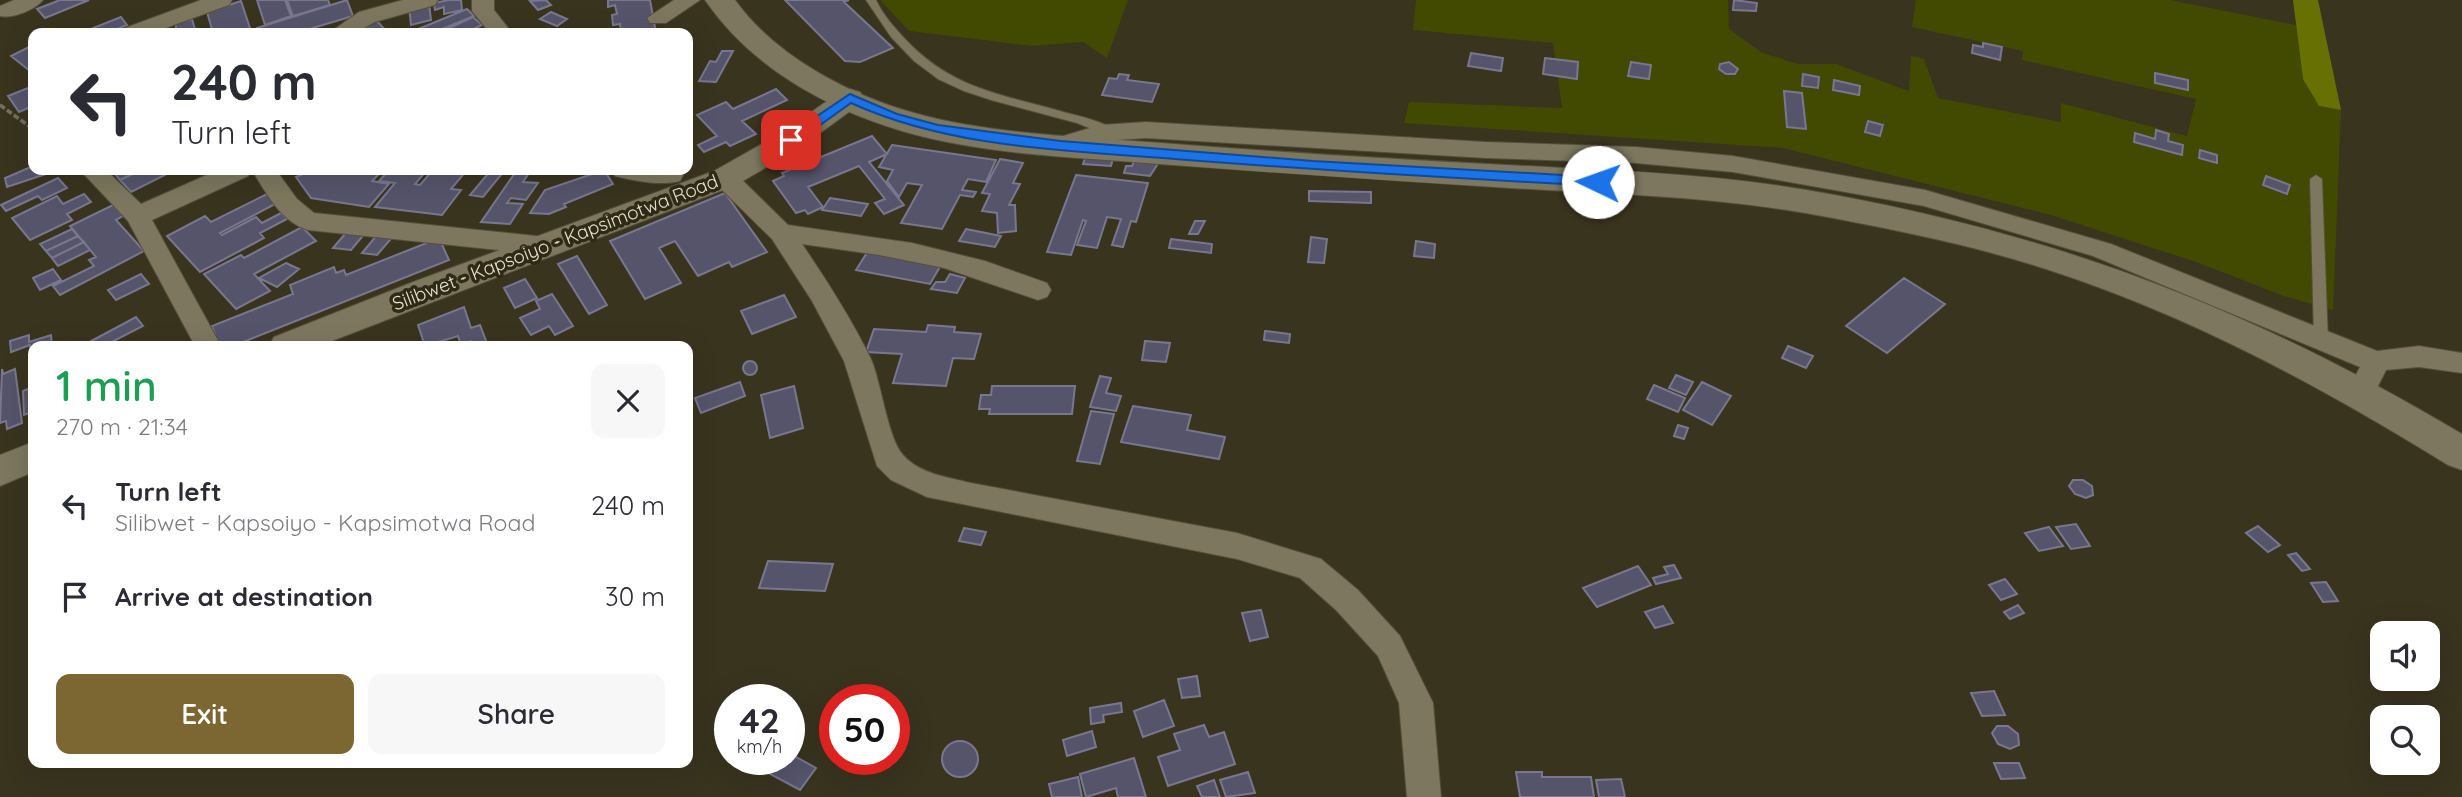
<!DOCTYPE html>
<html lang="en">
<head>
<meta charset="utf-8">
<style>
  :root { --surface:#fff; --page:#f7f7f7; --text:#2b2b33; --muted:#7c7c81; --accent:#7c6733 }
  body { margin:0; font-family:Quicksand,sans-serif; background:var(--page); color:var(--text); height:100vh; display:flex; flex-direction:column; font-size:26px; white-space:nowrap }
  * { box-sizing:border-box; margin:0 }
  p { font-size:23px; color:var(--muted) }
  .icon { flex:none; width:38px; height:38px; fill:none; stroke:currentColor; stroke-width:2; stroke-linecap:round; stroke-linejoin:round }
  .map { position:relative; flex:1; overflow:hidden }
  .sheet { position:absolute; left:28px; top:341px; width:665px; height:427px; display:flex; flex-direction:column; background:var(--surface); border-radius:14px; box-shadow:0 7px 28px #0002 }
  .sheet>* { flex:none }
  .top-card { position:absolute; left:28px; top:28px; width:665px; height:147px; border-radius:14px; box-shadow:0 7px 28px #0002; background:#fff; color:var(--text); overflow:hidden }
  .buttons { position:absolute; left:2370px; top:621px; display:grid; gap:14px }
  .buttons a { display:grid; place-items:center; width:70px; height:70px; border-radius:14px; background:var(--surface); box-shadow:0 7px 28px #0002; font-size:35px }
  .speed { position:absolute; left:714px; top:684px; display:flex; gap:14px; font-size:35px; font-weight:700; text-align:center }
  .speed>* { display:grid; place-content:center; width:91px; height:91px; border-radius:50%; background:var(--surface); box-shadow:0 7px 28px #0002; line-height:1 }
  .speed small { font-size:18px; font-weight:400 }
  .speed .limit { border:10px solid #d22; background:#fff; color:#111 }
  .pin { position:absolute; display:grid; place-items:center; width:60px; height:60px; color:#fff; margin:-30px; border-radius:14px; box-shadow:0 4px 10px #0006 }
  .me { position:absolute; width:77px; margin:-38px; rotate:273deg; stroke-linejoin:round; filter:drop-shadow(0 0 5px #0008) }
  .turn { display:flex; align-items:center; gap:24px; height:147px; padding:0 28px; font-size:32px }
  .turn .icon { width:91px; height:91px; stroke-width:2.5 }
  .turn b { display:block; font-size:49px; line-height:60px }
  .round { display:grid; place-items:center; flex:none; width:74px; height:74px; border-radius:14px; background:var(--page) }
  .headline { display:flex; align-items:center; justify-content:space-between; height:119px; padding:0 28px }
  h1 { font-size:42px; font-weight:600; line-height:52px; color:#1e9e55 }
  .primary-button { display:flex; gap:14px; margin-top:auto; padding:14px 28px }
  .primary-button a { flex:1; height:80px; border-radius:14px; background:var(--accent); color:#fff; font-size:28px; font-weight:600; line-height:80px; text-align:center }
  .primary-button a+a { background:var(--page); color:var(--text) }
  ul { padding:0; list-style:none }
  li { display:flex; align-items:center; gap:21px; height:91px; padding:0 28px }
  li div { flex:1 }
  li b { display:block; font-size:26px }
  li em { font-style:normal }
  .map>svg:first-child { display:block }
  .green { fill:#424901 }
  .forest { fill:#677103 }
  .building { fill:#56546b; stroke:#79778f; stroke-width:2 }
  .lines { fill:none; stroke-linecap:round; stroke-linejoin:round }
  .service-casing { stroke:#544f3b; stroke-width:2 }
  .minor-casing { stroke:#544f3b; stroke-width:2 }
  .tertiary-casing { stroke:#544f3b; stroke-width:2 }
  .secondary-casing { stroke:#544f3b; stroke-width:2 }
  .path { stroke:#75705d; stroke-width:3.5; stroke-dasharray:6 2.5; stroke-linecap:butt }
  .service { fill:#7c775e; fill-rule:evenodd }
  .minor { fill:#7c775e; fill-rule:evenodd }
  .tertiary { fill:#7c775e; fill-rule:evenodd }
  .secondary { fill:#7c775e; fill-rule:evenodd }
  .route { fill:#1a73e8; stroke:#114b97; stroke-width:2 }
  .labels { text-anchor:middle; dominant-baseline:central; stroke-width:7; stroke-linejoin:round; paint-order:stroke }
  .street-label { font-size:19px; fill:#e4e1d3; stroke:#2f2a14 }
</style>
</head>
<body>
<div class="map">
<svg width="2462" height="797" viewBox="0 0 2462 797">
  <rect width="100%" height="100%" fill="#39341e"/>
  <path class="green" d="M880 0H1128L1107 58 1083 42 1032 46 909 31Z
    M1416 0H1728L1729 29 1761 52 1798 64H1836L1909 91 1911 56 1924 59 1938 98 2061 122V103L2187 136 2196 99 2022 60 2023 51 1912 27 1916 0H2170L2296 25 2303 79 2319 106 2341 110 2333 310 2284 296 2196 262 2051 215 1783 148 1404 123 1409 102 1562 108 1553 43 1413 30Z"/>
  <path class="forest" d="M2293 0H2318L2341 110 2319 106 2303 79Z"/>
  <path class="building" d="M60 0H89L45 18 37 9Z
    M257 0H285L291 16 265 25Z
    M287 0H328L330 5 293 16Z
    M347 0 353 16 296 33H258L257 28Z
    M449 0H461L462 10 444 14V7L435 10 434 3Z
    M546 0 551 5 538 10 530 1Z
    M608 0H650L656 33H621L620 24 613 25 612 15 617 14 615 5 608 7Z
    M785 0H849L844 2 893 48 860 62 845 61Z
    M1734 0 1757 3 1756 11 1733 10Z
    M241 1 250 28 232 33H213L207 12Z
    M429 3 431 20 411 25 409 7Z
    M467 9 474 16 432 33 416 30Z
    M551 12 567 19 557 26 540 19Z
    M121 17 127 25 107 33H91L88 30Z
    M473 17 482 25 465 33 443 31Z
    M192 19 196 33H178L175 24Z
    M376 20 388 33H373L365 24Z
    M1983 43 2002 47 2000 60 1972 53 1973 45 1983 47Z
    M31 46 33 69 30 71 11 56Z
    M722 51H733L716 82 699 81 710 61 716 62Z
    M1471 53 1503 58 1501 71 1468 66Z
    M1545 58 1578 62 1577 79 1543 74Z
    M1631 62 1651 65 1649 79 1628 76Z
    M1729 62 1738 69 1735 74H1726L1719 69 1720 64Z
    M2155 73 2188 80V90L2155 83Z
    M1119 74 1129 75 1127 80 1159 84 1152 102 1102 95 1109 78 1117 79Z
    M1803 74 1819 77 1818 88 1802 86Z
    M1834 80 1860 86 1859 95 1833 90Z
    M28 88 33 95V106L19 112 8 96Z
    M776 89 787 100 742 121 756 134 730 146 726 142 704 152 698 145 717 136 697 115 726 102 733 109Z
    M1784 91 1802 93 1806 129 1787 127Z
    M1868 121 1883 125 1880 136 1865 132Z
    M2156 130 2169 134 2168 141 2183 145 2182 155 2134 142 2135 133 2155 139Z
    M872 136 887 154 869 162 904 205 884 214 875 203 885 199 859 166 808 187 823 207 808 214 805 210 796 213 773 181 784 176 782 173Z
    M892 145 996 160 986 182 968 179 962 190 976 192 973 197 960 195 942 229 901 223 922 185 907 183 899 197 887 181 893 170 879 167Z
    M2200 150 2217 155V163L2199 158Z
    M1086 155 1113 158 1111 166 1083 164Z
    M1000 159 1023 163 1013 183 1020 184 1009 205H1015L1016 231 998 233 997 213 982 211 990 194 982 193Z
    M1135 159 1159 162 1150 176 1124 173 1126 166H1132Z
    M33 166V170L55 171 7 187 5 178Z
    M112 170H141L120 180Z
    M141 170H161L165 175 131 192 120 180Z
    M313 170H383L372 181 389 184 369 207 311 198 296 177Z
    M389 170H427L415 184 420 185 433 170H467L451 189 461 190 442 215 375 207 395 183 379 181Z
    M491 170H505L483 197 470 195Z
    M517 170H531L523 182 538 183 526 200 511 198 507 203 523 204 510 224 481 222Z
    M604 170 613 184 564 204 566 207 549 214 530 213 545 190Z
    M1076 175 1148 183 1136 222 1131 221 1123 247 1112 245 1121 219 1107 217 1097 248 1077 245 1086 221 1083 220 1071 255 1047 252Z
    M2266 176 2290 185 2287 194 2263 185Z
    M58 178 67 188 42 200 38 196 6 211 1 205Z
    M1309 191 1371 192V203L1309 201Z
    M725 193 767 252 732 267 729 262 698 276 675 241 659 248 681 283 645 299 610 241Z
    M84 194 91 202 67 214 72 220 30 240 12 218 57 196 63 204Z
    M267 194 277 203 220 233 222 235 256 217 262 223 281 213 287 219 260 233 264 238 200 272 167 236 205 216 211 222Z
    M830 198 868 204 861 216 822 210Z
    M113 205 123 216 116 220 144 251 60 295 53 286 94 266 89 260 96 257 70 226Z
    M1195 221H1205L1198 234H1189Z
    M302 227 316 241 254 274 270 291 236 309 204 274 241 255 244 258Z
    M350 228 367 231 351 250 333 248Z
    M72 229 78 236 46 251 40 244Z
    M966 229 1001 236 995 247 959 241Z
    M381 230 396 233 377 255 362 253Z
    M78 236 84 242 52 258 46 251Z
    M1311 237 1327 239 1324 263 1308 262Z
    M439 238 449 260 233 346H219L212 326 293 294 290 285 334 267 336 273 344 270 346 275Z
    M1171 239 1212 244 1211 253 1169 248Z
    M1416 241 1435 244 1434 258 1414 256Z
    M84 242 90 250 58 266 52 258Z
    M868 251 941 265 930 284 856 270Z
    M577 256 607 305 589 314 558 264Z
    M286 263 299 269 277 287 259 278Z
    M53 269 61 280 40 290 33 278Z
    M141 274 149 284 116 300 108 290Z
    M950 274 965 278 957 293 931 289 936 282H945Z
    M1904 278 1945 304 1887 353 1846 326Z
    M525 279 537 298 515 308 504 288Z
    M552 294 573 326 555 335 549 326 531 335 520 318 540 309 536 301Z
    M784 295 796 317 752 334 741 311Z
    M464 307 471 328 480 325 488 346H473L471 341 461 345 458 336 425 346 418 325Z
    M136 317 143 326 104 346H82Z
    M928 325 955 327 954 332 981 334 974 359 953 358 946 386 893 383 902 354 866 352 874 329 926 332Z
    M1265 331 1290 334 1289 343 1264 340Z
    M29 335V342L51 335 52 346H33L31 365 30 345 11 352 10 341Z
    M1145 341 1170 343 1166 362 1142 360Z
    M1788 346 1813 356 1806 368 1782 358Z
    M743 368a7 7 0 1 1 14 0a7 7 0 1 1-14 0Z
    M2 369 3 374 15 369 22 423 7 429 6 421 0 423Z
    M1676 375 1693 382 1686 395 1669 388Z
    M1100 376 1111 378 1106 393 1121 396 1116 411 1090 407Z
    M740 382 745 396 701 413 695 398Z
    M1702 382 1731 396 1712 425 1683 410Z
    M1654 385 1685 398 1678 412 1647 399Z
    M794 386 803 428 770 438 761 395Z
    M992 386H1075L1072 414H989L990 409H979L981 395H991Z
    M33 387V412L24 415 23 391Z
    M1133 406 1191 415 1187 430 1225 437 1219 459 1121 442Z
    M1091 411 1114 414 1100 464 1077 461Z
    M1678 425 1688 428 1684 439 1674 436Z
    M2073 480H2083L2092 486 2093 495 2086 498 2075 494 2069 486Z
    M2076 524 2090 546 2071 549 2056 527Z
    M2258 526 2280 545 2268 552 2246 533Z
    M2049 527 2063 546 2039 551 2025 533Z
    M964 528 986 532 981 545 959 541Z
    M2296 553 2310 569 2302 571 2288 555Z
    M768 561 833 564 825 591 759 588Z
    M1674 565 1681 578 1656 584 1653 578 1668 574 1664 567Z
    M1638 566 1651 585 1597 607 1583 588Z
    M2005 579 2017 594 2001 600 1989 585Z
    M2326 582 2338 601 2323 602 2311 583Z
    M2018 605 2024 613 2010 619 2004 612Z
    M1663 606 1673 623 1655 628 1645 612Z
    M1261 610 1268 637 1250 641 1242 613Z
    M1197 676 1200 696 1182 698 1178 679Z
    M1994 691 2005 715 1982 716 1971 693Z
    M1164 700 1174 726 1143 737 1134 711Z
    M1121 703 1122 712 1103 715 1104 722 1091 724 1090 708Z
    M1204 725 1209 737 1224 732 1235 764 1168 786 1158 757 1180 750 1174 734Z
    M1997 726H2008L2018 734 2019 745 2010 749 1998 744 1992 733Z
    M1092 731 1096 747 1067 756 1063 740Z
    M942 759a18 18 0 1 1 36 0a18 18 0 1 1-36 0Z
    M789 753 816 768 800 790 744 760H789Z
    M1134 758 1146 797H1118L1116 788 1086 797 1080 774Z
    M1994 763H2019L2025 778 2001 779Z
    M1248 772 1255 793 1226 797 1220 780Z
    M1516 772H1542V777H1591L1594 797H1520Z
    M1078 777 1082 797H1052L1049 784Z
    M1621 779 1625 797H1599L1596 780Z
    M1214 780 1220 797H1202L1197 786Z"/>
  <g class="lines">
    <defs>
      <path id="service" d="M866 0H876C883 15 894 27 905 39 953 90 1002 94 1067 113 1082 117 1104 121 1116 132L1110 136 1106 135 1077 123 991 100 964 91 938 79 914 61 891 37Z
        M2316 175 2322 179 2328 341 2321 346 2314 341 2310 179Z"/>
      <path id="minor" d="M14 0H43C35 10 12 19 0 16V6Z
        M201 0H232L229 5 152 33H122L125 28Z
        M403 0H438L435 5 375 22 355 33H329L359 12Z
        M472 0H494V10L512 33H490L472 11Z
        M674 0H700L666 23H650L647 18Z
        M1146 122 1486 142 1636 147 1733 156 1925 190 2111 244 2377 351 2419 346 2462 353V373L2419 367 2386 370 2371 400 2361 403 2351 400 2347 392 2360 367 2093 256 1924 206 1733 172 1636 163 1486 158 1146 138 1101 141 1061 153 1053 151 1049 145 1053 139 1100 125Z
        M80 170H106L141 204 218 170H251L248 176 152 220 221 346H195L128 221Z
        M252 170H276L297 199 314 213 546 237 555 240 559 246 555 252 546 255 308 230C281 222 266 193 252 170Z
        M612 170H680L683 175 680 181C661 186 634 181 615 176Z
        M725 170 734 172 788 225 912 243 985 261 1047 283 1051 290 1047 297 1038 300 944 268 879 255 802 244C827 281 851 318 871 359 881 382 888 439 903 455 920 474 947 477 971 483L1237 533 1321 559 1358 590 1400 636 1433 703 1441 797H1407L1399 703 1378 656 1336 610 1300 578 1237 559 927 497 891 480 877 466 844 361 812 301 772 239 716 184 713 178 716 172Z"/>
      <path id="tertiary" d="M850 89 860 92 864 98 860 104 801 147 736 185 319 346H269L274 337 413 282 714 171 781 133 840 92Z
        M33 442V472L0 486V455Z"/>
      <path id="secondary" d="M705 0H735C776 57 851 96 918 114 989 134 1087 137 1162 143 1277 152 1393 159 1508 165 1618 171 1727 174 1835 195 2070 239 2257 312 2462 434V470L2448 465C2322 387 2191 316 2049 270 1979 247 1906 232 1833 218 1727 197 1618 194 1510 188 1393 181 1276 173 1159 164 1074 157 984 155 902 131 825 108 751 67 705 0Z"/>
    </defs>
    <use href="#service" class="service-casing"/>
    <use href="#minor" class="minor-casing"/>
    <use href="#tertiary" class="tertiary-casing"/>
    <use href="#secondary" class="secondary-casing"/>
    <path class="path" d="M0 105 33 129"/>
    <use href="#service" class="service"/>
    <use href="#minor" class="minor"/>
    <use href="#tertiary" class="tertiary"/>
    <use href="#secondary" class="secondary"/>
  </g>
  <path class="route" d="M850 94 897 114 938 125 1061 141 1313 161 1598 177 1605 182 1598 186C1453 178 1308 170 1163 158 1058 150 948 147 851 103L795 143H786V137Z"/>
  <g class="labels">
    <g class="street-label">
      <text transform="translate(555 242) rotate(-21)">Silibwet - Kapsoiyo - Kapsimotwa Road</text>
    </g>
  </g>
</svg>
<div class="buttons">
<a><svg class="icon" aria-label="sound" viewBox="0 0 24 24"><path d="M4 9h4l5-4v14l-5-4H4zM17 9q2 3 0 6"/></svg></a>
<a><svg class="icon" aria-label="search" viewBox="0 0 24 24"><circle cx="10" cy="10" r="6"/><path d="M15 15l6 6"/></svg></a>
</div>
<div class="speed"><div>42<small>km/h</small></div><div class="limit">50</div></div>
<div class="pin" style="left:791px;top:140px;background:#d93025"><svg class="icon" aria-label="arrive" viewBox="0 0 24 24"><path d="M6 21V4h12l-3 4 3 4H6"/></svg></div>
<svg class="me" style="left:1598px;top:182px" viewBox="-20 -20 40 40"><circle r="19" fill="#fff"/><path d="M0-13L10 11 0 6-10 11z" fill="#1a73e8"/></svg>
<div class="top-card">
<div class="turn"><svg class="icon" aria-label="left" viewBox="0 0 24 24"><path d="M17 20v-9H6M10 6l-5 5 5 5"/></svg><div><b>240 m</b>Turn left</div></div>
</div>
<section class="sheet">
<div class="headline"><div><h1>1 min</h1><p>270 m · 21:34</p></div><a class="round"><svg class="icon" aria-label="close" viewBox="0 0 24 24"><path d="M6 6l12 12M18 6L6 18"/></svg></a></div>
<ul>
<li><svg class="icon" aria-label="left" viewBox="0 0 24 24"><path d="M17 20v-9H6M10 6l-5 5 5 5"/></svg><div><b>Turn left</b><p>Silibwet - Kapsoiyo - Kapsimotwa Road</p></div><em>240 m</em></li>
<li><svg class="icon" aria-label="arrive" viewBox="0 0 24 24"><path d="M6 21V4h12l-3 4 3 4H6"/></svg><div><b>Arrive at destination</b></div><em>30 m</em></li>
</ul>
<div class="primary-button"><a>Exit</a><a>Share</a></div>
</section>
</div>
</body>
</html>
